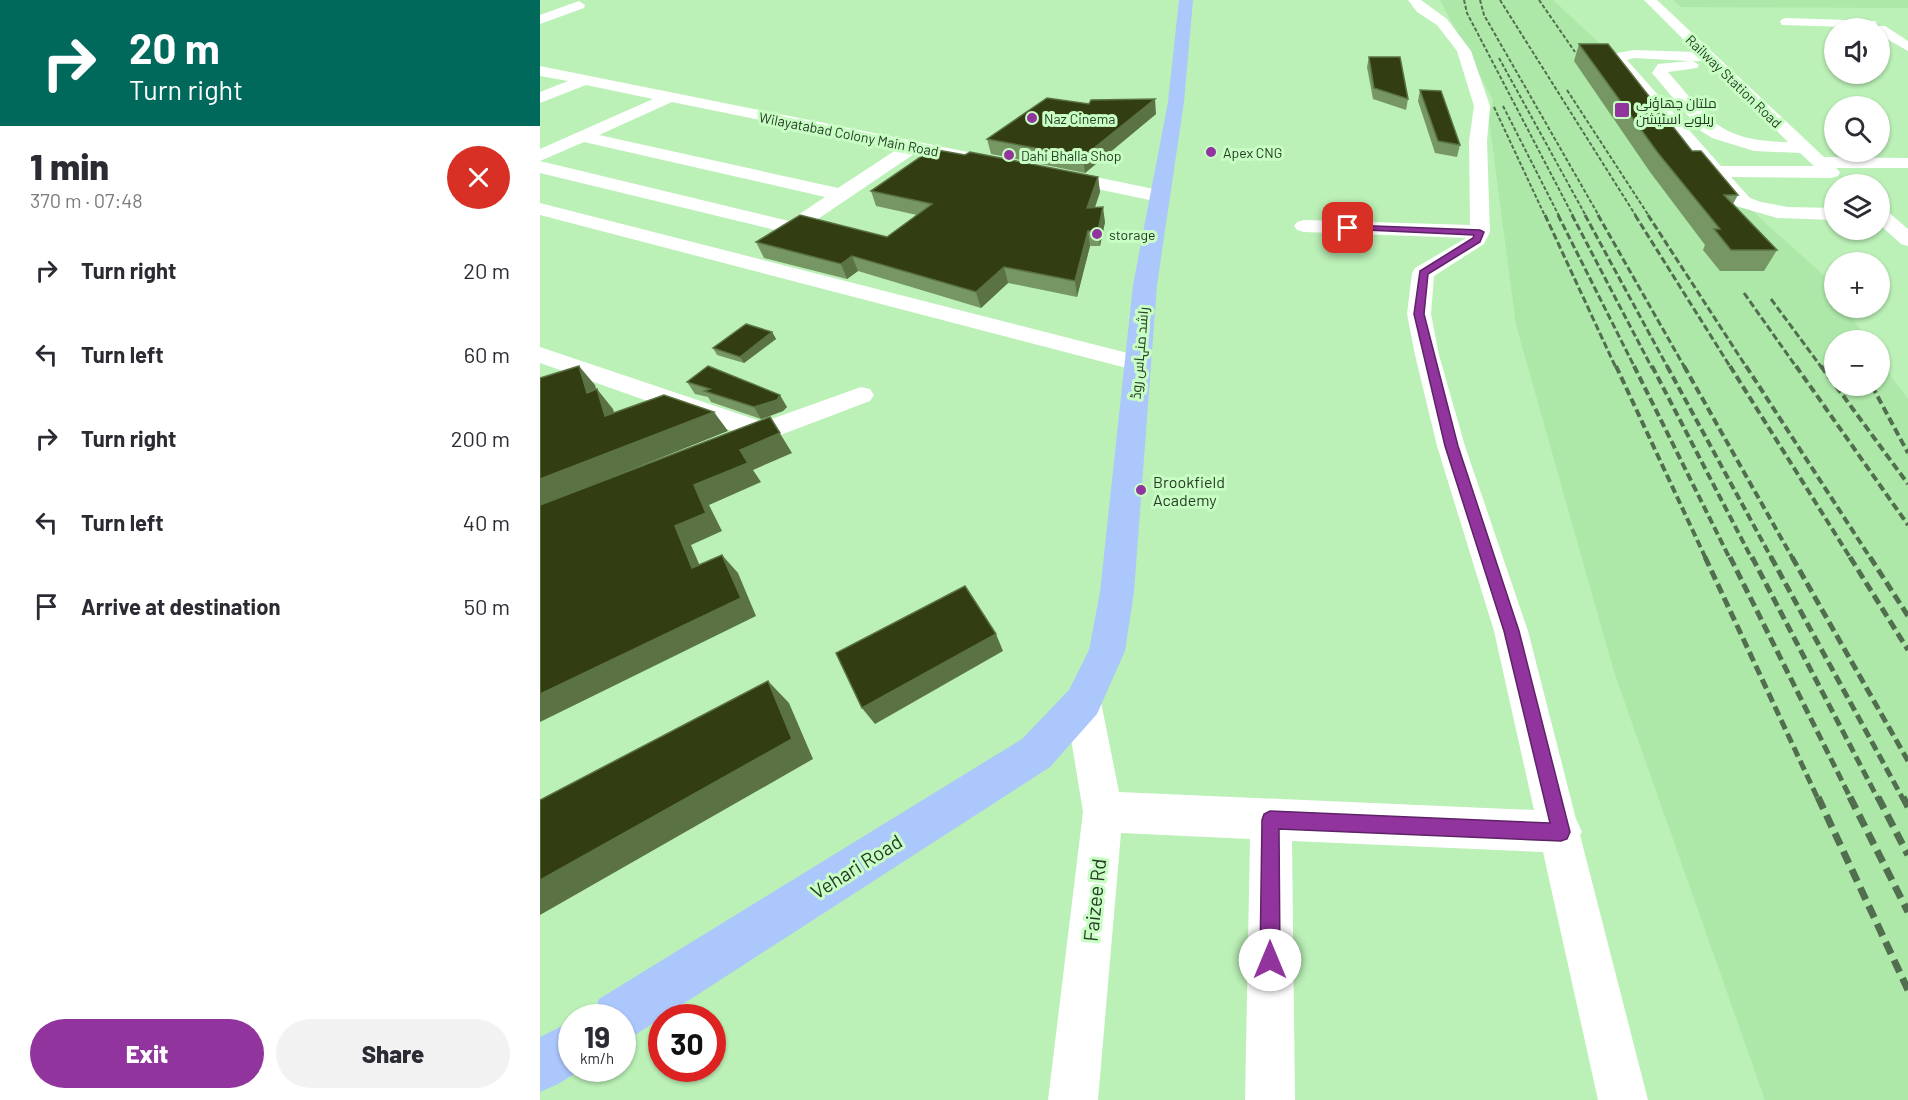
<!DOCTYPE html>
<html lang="en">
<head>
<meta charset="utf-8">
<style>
  :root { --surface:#fff; --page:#f2f2f3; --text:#2b2b33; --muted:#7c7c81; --accent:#91349e }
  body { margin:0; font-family:Barlow,Cairo,sans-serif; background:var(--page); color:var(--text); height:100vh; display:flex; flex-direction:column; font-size:22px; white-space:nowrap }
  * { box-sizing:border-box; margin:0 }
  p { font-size:20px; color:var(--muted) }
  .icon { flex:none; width:33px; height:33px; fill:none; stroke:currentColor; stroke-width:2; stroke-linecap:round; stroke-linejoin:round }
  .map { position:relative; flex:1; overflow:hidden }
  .panel { display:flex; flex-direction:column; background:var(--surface); width:540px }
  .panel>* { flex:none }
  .banner { background:#00695c; color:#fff; overflow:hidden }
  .buttons { position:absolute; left:1284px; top:18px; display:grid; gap:12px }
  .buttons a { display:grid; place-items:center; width:66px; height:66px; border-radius:50%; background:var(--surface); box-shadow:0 2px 4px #0004; font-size:30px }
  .speed { position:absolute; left:18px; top:1004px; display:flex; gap:12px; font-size:30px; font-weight:700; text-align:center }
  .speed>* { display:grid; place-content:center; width:78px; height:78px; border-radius:50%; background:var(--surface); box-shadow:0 2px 4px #0004; line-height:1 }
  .speed small { font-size:15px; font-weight:400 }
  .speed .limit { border:9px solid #d22; background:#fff; color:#111 }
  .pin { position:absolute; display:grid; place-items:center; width:51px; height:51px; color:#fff; margin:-26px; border-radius:12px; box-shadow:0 3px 9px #0006 }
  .me { position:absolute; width:66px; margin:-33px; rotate:0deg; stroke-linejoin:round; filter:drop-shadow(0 0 4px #0008) }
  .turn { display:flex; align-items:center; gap:21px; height:126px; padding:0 30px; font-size:27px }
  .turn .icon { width:78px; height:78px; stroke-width:2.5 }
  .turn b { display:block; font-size:42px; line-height:51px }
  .round { display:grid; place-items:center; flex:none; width:63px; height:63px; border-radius:32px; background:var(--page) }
  .head { display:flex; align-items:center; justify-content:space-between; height:102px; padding:0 30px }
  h1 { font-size:36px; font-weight:800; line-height:45px }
  .action { display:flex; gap:12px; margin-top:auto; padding:12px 30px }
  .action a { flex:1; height:69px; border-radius:36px; background:var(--accent); color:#fff; font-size:24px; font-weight:800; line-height:69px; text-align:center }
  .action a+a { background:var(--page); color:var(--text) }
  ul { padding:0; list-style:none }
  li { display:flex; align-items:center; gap:18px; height:84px; padding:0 30px }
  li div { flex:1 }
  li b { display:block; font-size:22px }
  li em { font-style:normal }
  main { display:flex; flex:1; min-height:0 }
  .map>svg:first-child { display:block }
  .built { fill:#aee8a9 }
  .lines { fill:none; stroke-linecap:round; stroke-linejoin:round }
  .minor { fill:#fff; fill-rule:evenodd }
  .major { fill:#acc7fb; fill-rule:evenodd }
  .rail-far4 { stroke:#516f4f; stroke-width:2; stroke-dasharray:4 2; stroke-linecap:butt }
  .rail-far3 { stroke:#516f4f; stroke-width:3; stroke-dasharray:7 3; stroke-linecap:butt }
  .rail-far2 { stroke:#516f4f; stroke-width:4; stroke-dasharray:8 4; stroke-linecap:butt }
  .rail-far1 { stroke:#516f4f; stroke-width:5; stroke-dasharray:10 5; stroke-linecap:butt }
  .rail { stroke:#516f4f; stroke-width:7; stroke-dasharray:13 7; stroke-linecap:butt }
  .wall { fill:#769764 }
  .shaded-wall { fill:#5b7344 }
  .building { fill:#323e12; stroke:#5b7344; stroke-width:1.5 }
  .route { fill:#91349e; stroke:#5e2267; stroke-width:1.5 }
  .poi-dot { fill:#91349e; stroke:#c8fec4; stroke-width:2 }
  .labels { text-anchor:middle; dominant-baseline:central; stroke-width:6; stroke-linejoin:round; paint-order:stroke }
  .far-street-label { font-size:14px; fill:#273c26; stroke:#c8fec4 }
  .far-poi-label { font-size:14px; fill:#273c26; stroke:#c8fec4; text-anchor:start }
  .poi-label { font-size:16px; fill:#273c26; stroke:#c8fec4; text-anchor:start }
  .near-street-label { font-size:20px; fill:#273c26; stroke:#c8fec4 }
</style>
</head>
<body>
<main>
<section class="panel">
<div class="banner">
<div class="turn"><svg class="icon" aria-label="right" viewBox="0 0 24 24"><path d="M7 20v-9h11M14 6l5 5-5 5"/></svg><div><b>20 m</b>Turn right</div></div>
</div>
<div class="head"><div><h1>1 min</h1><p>370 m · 07:48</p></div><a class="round" style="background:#d93025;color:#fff"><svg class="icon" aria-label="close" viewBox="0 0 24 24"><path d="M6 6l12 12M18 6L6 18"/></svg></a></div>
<ul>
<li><svg class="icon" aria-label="right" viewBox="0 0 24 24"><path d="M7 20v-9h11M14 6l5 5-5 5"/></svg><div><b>Turn right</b></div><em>20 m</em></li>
<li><svg class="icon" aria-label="left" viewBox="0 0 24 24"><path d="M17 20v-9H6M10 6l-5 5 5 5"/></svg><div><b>Turn left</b></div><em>60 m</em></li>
<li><svg class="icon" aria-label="right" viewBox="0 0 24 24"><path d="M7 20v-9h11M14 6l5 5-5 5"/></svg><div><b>Turn right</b></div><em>200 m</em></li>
<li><svg class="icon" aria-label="left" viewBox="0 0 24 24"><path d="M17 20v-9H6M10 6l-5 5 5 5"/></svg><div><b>Turn left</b></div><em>40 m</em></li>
<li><svg class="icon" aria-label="arrive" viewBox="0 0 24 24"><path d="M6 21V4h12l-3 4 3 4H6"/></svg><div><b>Arrive at destination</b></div><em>50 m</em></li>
</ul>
<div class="action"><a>Exit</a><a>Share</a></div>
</section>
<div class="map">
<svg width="1368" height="1100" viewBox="0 0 1368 1100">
  <rect width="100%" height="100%" fill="#bbf0b7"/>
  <path class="built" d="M900 0H1013L1069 52 1152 157 1288 279 1294 289V308H1306L1327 340H1294V386H1340V361L1368 399V1100H1225L1074 672 976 325 949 120 953 100Z
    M1133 0H1368V8L1141 7Z"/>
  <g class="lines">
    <path class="minor" d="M868 0H881L907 19 931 51 950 106 947 141 950 232 944 244 894 276 891 314 899 355 925 446 988 631 1036 819 1042 832 1040 835 1108 1100H1058L1003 852 752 841 755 1100H705L710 839 581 833 558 1100H508L543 812 525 702 530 690 543 685 556 690 561 702 579 792 994 810 954 631 897 446 875 355 867 314 872 273 875 268 926 238 764 232 757 230 754 226 757 222 764 220 930 225 929 141 934 106 917 51 897 25 877 12Z
      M1104 0H1117L1284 157 1368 158V168H1296L1300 172 1298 176 1291 178 1191 177 1210 198 1221 202 1248 207 1294 208V220L1237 218 1196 206 1070 57 1072 54 1094 50 1156 52ZM1094 58 1150 61 1118 64 1112 73 1161 131 1172 138 1214 151 1260 153 1274 166H1181L1087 60ZM1153 61H1166L1248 142C1179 141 1170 120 1128 72L1157 68 1159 65Z
      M39 1 45 5 44 8 0 24V15Z
      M1247 18 1336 21 1337 26H1345L1368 41V51L1340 35V28L1242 25 1240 22 1242 19Z
      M0 66 433 153 439 154 442 158 439 162 433 163 377 152 241 244 234 246 227 244 224 240 235 230 0 173V161L249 221 285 197 44 142 0 161V149L113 99 46 85 0 103V92L28 81 0 76ZM132 102 359 148 298 188 59 135Z
      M517 169 619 190 626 192 629 196 626 200 619 202 510 179 508 175 510 171Z
      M0 203 607 358 611 363 607 368 598 371 0 215Z
      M1340 209 1347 211 1368 229V246L1361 244 1340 225Z
      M0 347 223 422 321 387 330 389 334 395 330 401 196 452 186 449 182 442 186 435 195 432 0 363Z"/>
    <path class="major" d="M639 0H653L644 102 617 285 594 592 585 651 557 714 510 767 95 1035 82 1040V1017H52L59 999 482 739 529 690 549 650 560 592 593 285 628 102Z
      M32 1021V1068H44L18 1084 0 1092V1037Z"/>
    <path class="rail-far4" d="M924 0 927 13 1033 216
      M940 0 944 15 1059 216
      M960 0 1096 216
      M999 0 1035 52
      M959 58 1046 216
      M1027 90 1109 216
      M963 106 1019 216
      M954 107 1005 216"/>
    <path class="rail-far3" d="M1005 215 1076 368
      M1018 215 1095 368
      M1032 215 1112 368
      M1045 215 1128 368
      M1058 215 1145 368
      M1095 215 1191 368
      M1108 215 1207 368
      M1204 293 1257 368
      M1231 299 1282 368
      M1313 336 1314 340"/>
    <path class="rail-far2" d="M1076 366 1166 559
      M1094 366 1190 559
      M1112 366 1212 559
      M1127 366 1232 559
      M1144 366 1253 559
      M1190 366 1311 559
      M1206 366 1331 559
      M1256 366 1368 525
      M1281 366 1294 384
      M1296 386 1368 484
      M1332 386 1368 453"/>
    <path class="rail-far1" d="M1165 557 1278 799
      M1190 557 1311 799
      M1212 557 1338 799
      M1231 557 1363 799
      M1252 557 1368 761
      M1310 557 1368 650
      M1330 557 1368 616"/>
    <path class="rail" d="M1278 797 1368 990
      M1310 797 1368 912
      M1338 797 1368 855
      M1363 797 1368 807"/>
  </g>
  <path class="wall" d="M1039 44 1198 195 1193 204 1237 250 1224 271H1180L1163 250 1165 245 1110 172 1034 61Z
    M829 57 868 99 866 110 833 99 827 67Z
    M880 90 920 145 917 157 895 153 878 101Z
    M616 114 545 173 451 154 447 139Z
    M558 177 560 192 555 208 565 222 560 246H550L537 297 468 283 441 308 318 271 307 279 224 258 216 242 347 237 377 215 336 206 331 191Z
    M232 332 236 339 204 363 177 355 173 348Z
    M147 382 247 407 243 411 221 419 171 402 168 397 155 394Z"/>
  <path class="shaded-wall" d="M615 99 616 114 545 173 543 157Z
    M558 177 560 192 549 223 547 208Z
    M563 207 565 222 560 246 558 231Z
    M548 231 550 246 537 297 535 281Z
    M312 256 318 271 307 279 301 264Z
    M464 267 468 283 441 308 436 292Z
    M232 332 236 339 204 363 200 357Z
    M39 366 55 385 63 412 47 393Z
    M57 389 73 409 81 435 65 416Z
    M240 395 247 407 243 411 221 419 214 407Z
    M174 412 188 431 0 506V479Z
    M230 417 252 453 213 470 221 482 169 505 182 531 151 545 169 587 152 568 135 526 154 485 200 450Z
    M182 555 198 573 216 616 0 722V694Z
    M456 634 463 651 335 724 322 708Z
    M228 681 249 703 273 759 0 915V880Z"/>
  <path class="building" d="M1039 44H1068L1152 151H1161L1198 195H1184L1237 250H1191L1174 229H1180L1118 153Z
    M829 57H860L868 99 834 88Z
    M880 90 901 91 920 145 898 141Z
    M507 98 549 104 551 100 615 99 543 157 447 139Z
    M392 149 425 155 430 152 558 177 547 208 563 207 558 231H548L535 281 464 267 436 292 312 256 301 264 216 242 260 215 347 237 392 204 331 191Z
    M206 324 232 332 200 357 173 348Z
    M39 366 47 393 57 389 65 416 124 395 174 412 0 479V378Z
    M168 366 240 395 237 400 214 407 164 391 170 389 147 382Z
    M230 417 240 433 200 450 208 463 154 485 166 513 135 526 152 568 182 555 201 598 0 694V505Z
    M425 586 456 634 322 708 296 653Z
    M228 681 252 739 0 880V800Z"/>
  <path class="route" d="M808 225 940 230 944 232 940 242 888 274 884 314 918 446 979 631 1030 832 1027 839 1021 841 739 829 740 960 737 967 730 970 723 967 720 960 722 820 724 814 730 811 1010 823 964 631 905 446 874 314 880 271 933 238 934 235 805 229 804 228Z"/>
  <g class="poi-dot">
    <rect x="1074" y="102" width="16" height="16" rx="3"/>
    <circle cx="492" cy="118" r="6"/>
    <circle cx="671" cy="152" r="6"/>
    <circle cx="469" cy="155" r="6"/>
    <circle cx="557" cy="234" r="6"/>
    <circle cx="601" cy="490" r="6"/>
  </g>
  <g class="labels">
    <g class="far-street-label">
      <text transform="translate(1194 81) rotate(44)">Railway Station Road</text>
      <text transform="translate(309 134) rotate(11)">Wilayatabad Colony Main Road</text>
      <text transform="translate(599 353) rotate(-85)">راشد منہاس روڈ</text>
    </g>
    <g class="far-poi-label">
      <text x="1096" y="102">ملتان چھاؤنی<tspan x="1096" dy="16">ریلوے اسٹیشن</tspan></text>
      <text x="504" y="118">Naz Cinema</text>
      <text x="683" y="152">Apex CNG</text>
      <text x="481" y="155">Dahi Bhalla Shop</text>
      <text x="569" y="234">storage</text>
    </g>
    <g class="poi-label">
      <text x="613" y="481">Brookfield<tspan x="613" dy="18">Academy</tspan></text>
    </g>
    <g class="near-street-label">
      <text transform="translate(316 866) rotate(-32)">Vehari Road</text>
      <text transform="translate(554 900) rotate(-84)">Faizee Rd</text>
    </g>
  </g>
</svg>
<div class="buttons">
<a><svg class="icon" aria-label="sound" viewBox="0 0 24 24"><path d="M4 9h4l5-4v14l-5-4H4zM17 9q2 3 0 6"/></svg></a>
<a><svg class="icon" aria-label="search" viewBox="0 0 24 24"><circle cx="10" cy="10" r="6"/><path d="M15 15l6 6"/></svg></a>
<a><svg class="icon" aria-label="layers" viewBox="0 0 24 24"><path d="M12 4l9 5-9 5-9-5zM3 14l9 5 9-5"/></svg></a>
<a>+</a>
<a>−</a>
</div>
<div class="speed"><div>19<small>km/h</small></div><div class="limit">30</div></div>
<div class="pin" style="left:808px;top:228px;background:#d93025"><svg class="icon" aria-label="arrive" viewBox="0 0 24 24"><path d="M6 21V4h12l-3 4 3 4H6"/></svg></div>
<svg class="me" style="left:730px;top:960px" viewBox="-20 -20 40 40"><circle r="19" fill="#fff"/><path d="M0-13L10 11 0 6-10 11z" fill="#91349e"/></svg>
</div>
</main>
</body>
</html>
